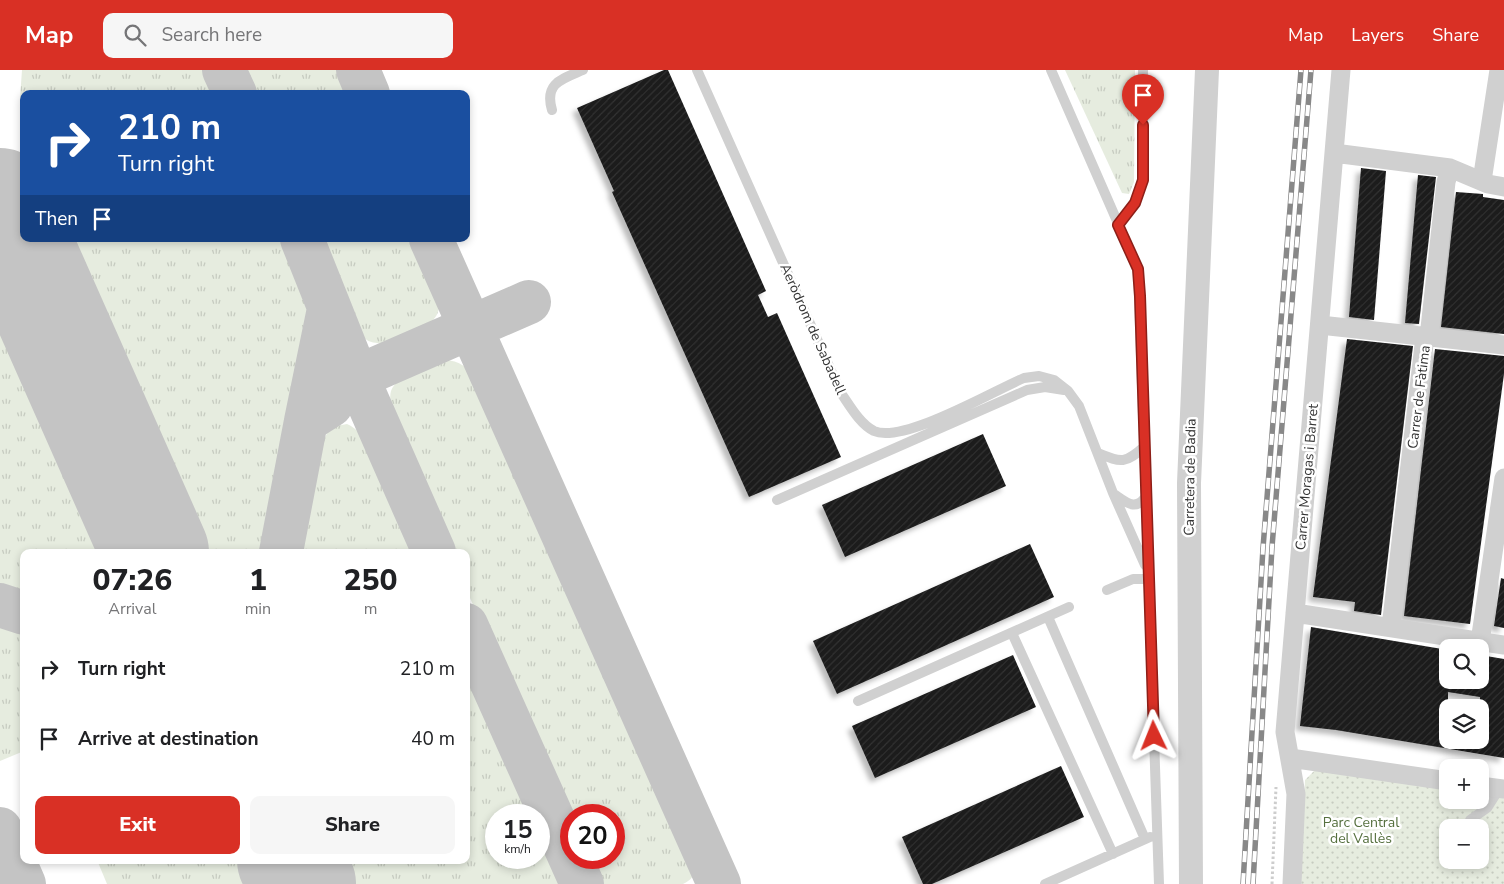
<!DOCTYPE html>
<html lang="en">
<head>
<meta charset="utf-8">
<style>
  :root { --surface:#fff; --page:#f6f6f6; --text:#202124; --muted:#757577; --accent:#d93025 }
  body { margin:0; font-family:"Nunito Sans",sans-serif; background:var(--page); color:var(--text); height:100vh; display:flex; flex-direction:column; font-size:19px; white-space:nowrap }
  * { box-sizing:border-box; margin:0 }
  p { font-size:16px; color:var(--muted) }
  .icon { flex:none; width:28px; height:28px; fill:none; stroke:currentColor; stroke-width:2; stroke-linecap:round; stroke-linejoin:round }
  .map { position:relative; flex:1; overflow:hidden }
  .side { position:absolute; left:20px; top:479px; width:450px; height:315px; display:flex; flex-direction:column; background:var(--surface); border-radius:10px; box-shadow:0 2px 8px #0003 }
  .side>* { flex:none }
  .hud { position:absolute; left:20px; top:20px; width:450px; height:152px; border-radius:10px; box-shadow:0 2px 8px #0003; background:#1a4fa0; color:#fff; overflow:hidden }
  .buttons { position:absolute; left:1439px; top:569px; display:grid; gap:10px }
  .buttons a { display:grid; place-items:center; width:50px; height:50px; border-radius:10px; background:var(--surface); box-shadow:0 2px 8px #0003; font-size:25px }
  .speed { position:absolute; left:485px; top:734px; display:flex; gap:10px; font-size:25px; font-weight:700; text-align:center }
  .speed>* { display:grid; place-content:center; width:65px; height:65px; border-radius:50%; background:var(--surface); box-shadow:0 2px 8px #0003; line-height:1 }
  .speed small { font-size:12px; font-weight:400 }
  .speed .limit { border:8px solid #d22; background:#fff; color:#111 }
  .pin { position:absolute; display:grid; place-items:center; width:42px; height:42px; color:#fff; margin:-51px -21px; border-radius:50% 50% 50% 0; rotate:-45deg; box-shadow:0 0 5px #0007 }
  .pin .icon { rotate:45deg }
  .me { position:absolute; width:55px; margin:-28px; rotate:358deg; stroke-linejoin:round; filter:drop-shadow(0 0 4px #0008) }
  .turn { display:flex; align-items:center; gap:18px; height:105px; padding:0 15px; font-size:22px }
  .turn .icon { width:65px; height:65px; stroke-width:2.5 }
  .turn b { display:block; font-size:35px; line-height:42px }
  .then { display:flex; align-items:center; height:48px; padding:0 15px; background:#0003; gap:10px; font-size:19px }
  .eta { display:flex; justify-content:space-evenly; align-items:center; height:85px; text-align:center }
  .eta b { font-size:30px; font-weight:800; line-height:35px }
  .button { display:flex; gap:10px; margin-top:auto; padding:10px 15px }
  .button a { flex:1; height:58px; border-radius:10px; background:var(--accent); color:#fff; font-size:20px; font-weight:800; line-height:58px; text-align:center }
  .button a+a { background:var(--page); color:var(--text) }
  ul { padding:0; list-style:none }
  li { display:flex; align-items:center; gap:15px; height:70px; padding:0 15px }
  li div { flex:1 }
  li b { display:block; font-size:19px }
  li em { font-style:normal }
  header { display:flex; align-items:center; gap:30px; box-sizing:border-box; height:70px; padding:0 25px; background:var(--accent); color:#fff }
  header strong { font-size:24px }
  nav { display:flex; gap:28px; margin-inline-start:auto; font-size:18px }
  .search { width:350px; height:45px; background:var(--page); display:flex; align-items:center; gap:12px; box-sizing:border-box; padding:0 18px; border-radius:10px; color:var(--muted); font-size:19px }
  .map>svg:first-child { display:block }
  .grass { fill:url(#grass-tufts) }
  .park { fill:url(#park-dots); fill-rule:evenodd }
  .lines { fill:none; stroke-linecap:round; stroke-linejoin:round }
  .taxiway { stroke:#c4c4c4; stroke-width:44 }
  .runway { stroke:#c4c4c4; stroke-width:108 }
  .building { fill:url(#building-hatch); fill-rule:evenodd; filter:url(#shadow) }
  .path { stroke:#cdcdcd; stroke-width:3; stroke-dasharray:2.5 2.5; stroke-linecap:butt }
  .service { stroke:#d0d0d0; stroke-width:10 }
  .minor { stroke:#d0d0d0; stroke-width:19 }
  .tertiary { stroke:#d0d0d0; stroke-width:24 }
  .rail-casing { stroke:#888; stroke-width:5.5 }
  .rail { stroke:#fff; stroke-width:4; stroke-dasharray:11; stroke-linecap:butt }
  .route-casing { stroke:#8d1f18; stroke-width:12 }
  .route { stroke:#d93025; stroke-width:9 }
  .labels { text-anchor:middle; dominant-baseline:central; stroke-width:5; stroke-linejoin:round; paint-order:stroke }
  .street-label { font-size:14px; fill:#333; stroke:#fff }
  .park-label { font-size:14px; fill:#56703f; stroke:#fff }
</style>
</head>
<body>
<header>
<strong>Map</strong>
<div class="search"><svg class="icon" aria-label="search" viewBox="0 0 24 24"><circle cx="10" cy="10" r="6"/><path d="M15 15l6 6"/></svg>Search here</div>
<nav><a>Map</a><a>Layers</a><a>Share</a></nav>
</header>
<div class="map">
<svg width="1504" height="814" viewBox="0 0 1504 814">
  <defs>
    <pattern id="grass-tufts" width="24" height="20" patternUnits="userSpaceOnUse" patternTransform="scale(1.25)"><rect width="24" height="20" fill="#e6ecdf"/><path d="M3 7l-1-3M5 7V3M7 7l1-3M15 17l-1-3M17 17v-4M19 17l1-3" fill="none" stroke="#c6cbc0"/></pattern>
    <pattern id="park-dots" width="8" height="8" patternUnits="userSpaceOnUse" patternTransform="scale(1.25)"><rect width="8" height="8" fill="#e6ecdf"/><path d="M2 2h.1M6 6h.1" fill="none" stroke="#c6cbc0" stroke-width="1.8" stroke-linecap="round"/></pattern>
    <pattern id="building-hatch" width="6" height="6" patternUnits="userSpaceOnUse" patternTransform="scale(1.25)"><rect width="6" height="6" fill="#1a1a1a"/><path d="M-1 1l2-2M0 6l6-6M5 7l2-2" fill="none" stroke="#333"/></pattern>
    <filter id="shadow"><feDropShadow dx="-4.5" dy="4.5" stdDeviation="2.5" flood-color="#0004"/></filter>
  </defs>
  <rect width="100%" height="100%" fill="#fff"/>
  <path class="grass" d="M22 0H207L217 24H24V71L20 28Z
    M236 0H343L354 24H247Z
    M1065 0H1135L1134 112 1129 124 1122 123Z
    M55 169H281L308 231 311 253 265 482H195Z
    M311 169H418C425 186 444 224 438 242 431 263 379 284 363 267 339 242 325 200 311 169Z
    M0 232 111 482H24V524L0 519Z
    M442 290C473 288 485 324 498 347L694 791C696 803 694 809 683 814H597L585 788H614V745H571V756L466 519V482H450C437 453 383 348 391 321 397 305 427 293 442 290Z
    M347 354C375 364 408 454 421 482H296C300 442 308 391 331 357Z
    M0 549 24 557V681L0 691Z
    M466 585 537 745H496V788H539V748L559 793 565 814H342L331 790H466Z
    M97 790H247L258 814H107Z"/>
  <path class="park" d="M1315 700 1447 719 1448 730H1480V724L1504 727V814H1300L1305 710ZM1448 758H1480V790H1448Z"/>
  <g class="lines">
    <path class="taxiway" d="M224 0 235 24
      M358 0 368 24
      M302 169 357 307 434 482
      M431 169 719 814
      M329 239 306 351 331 322 357 307 529 232
      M281 482 306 351 331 335
      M0 535 24 543
      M466 555 582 814
      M0 759 24 814"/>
    <path class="runway" d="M0 132 155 482
      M291 790 302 814"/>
  </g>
  <path class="building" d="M664 0H668L766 221 758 225 768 247 777 243 841 387 749 427 612 122 614 121 577 38Z
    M1361 98 1386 101 1374 250 1349 247Z
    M1418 105 1436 107 1419 254 1405 253Z
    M1456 122 1483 124V127L1504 130V264L1441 257Z
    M1347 269 1413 276 1381 545 1354 541 1355 532 1313 527Z
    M1435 279 1504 286V304L1470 554 1404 546Z
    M983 364 1006 416 845 487 822 435Z
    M1030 474 1054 527 837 624 813 571Z
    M1501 508 1504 509V558L1494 556Z
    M1311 557 1448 580V610H1480V585L1504 589V688L1336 660 1300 656ZM1448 622 1480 627V670H1448Z
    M1013 585 1036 637 875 708 852 656Z
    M1061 696 1084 747 932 814H923L902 767Z"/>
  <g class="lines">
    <path class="path" d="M1272 814 1276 717"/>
    <path class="service" d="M697 0 841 323C850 336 860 354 874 361 903 374 993 321 1024 308L1039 306 1054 310 1068 321 1079 336 1113 423 1145 495
      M1051 0 1138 199 1159 814
      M552 40C544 13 562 9 583 0
      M1118 155 1135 133 1143 110V0
      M1098 383C1122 393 1125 394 1145 376
      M1114 424C1127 433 1136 442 1147 425
      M777 430 1027 320 1045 317 1064 320
      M1107 520 1133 509H1148
      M1048 547 1145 769
      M1012 563 1113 784
      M858 631 1069 537
      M1470 750 1487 738 1499 719
      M1045 814 1150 767"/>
    <path class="minor" d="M1334 83 1450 98 1488 114 1504 117
      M1482 111 1499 0
      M1320 255 1504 275
      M1295 543 1504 575
      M1391 557 1424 275 1430 258 1446 112 1450 98
      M1480 572 1504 408
      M1290 688 1448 711
      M1480 716 1504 719
      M1292 814 1296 724 1285 662 1341 0"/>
    <path class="tertiary" d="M1191 814 1189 413 1207 0"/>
    <defs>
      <path id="rail" d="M1243 814 1263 478 1301 0
        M1253 814 1272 477 1311 0"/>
    </defs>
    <use href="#rail" class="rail-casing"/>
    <use href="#rail" class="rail"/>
  </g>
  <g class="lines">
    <defs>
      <path id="route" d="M1143 55V110L1135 133 1118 155 1138 199 1140 226 1154 666"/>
    </defs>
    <use href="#route" class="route-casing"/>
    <use href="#route" class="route"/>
  </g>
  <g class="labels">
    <g class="street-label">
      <text transform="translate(813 259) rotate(66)">Aeròdrom de Sabadell</text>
      <text transform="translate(1419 327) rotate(-83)">Carrer de Fàtima</text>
      <text transform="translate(1190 407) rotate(-89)">Carretera de Badia</text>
      <text transform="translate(1307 407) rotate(-85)">Carrer Moragas i Barret</text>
    </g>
    <g class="park-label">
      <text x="1361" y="752">Parc Central<tspan x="1361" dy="16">del Vallès</tspan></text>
    </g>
  </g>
</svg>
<div class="buttons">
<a><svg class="icon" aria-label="search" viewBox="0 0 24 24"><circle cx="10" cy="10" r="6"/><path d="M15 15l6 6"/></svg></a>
<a><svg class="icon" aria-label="layers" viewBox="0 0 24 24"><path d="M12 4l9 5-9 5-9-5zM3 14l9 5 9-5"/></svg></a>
<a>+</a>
<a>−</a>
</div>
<div class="speed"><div>15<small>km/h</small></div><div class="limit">20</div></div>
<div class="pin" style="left:1143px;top:55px;background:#d93025"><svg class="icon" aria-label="arrive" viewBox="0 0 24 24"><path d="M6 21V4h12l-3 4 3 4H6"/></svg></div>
<svg class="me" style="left:1154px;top:666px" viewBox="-20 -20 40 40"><path d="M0-17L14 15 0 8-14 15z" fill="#d93025" stroke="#fff" stroke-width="4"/></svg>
<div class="hud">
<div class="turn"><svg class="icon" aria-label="right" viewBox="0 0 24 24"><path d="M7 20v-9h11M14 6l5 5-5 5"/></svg><div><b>210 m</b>Turn right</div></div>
<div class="then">Then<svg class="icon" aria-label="arrive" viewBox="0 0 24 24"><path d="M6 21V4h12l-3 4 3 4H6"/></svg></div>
</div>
<section class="side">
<div class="eta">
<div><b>07:26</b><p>Arrival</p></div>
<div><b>1</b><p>min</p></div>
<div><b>250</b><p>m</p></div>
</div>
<ul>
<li><svg class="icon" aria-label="right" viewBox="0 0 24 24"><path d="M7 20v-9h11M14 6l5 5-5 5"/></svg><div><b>Turn right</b></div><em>210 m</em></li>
<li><svg class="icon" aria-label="arrive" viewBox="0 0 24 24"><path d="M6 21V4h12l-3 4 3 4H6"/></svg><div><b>Arrive at destination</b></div><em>40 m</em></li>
</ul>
<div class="button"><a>Exit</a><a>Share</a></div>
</section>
</div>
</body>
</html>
